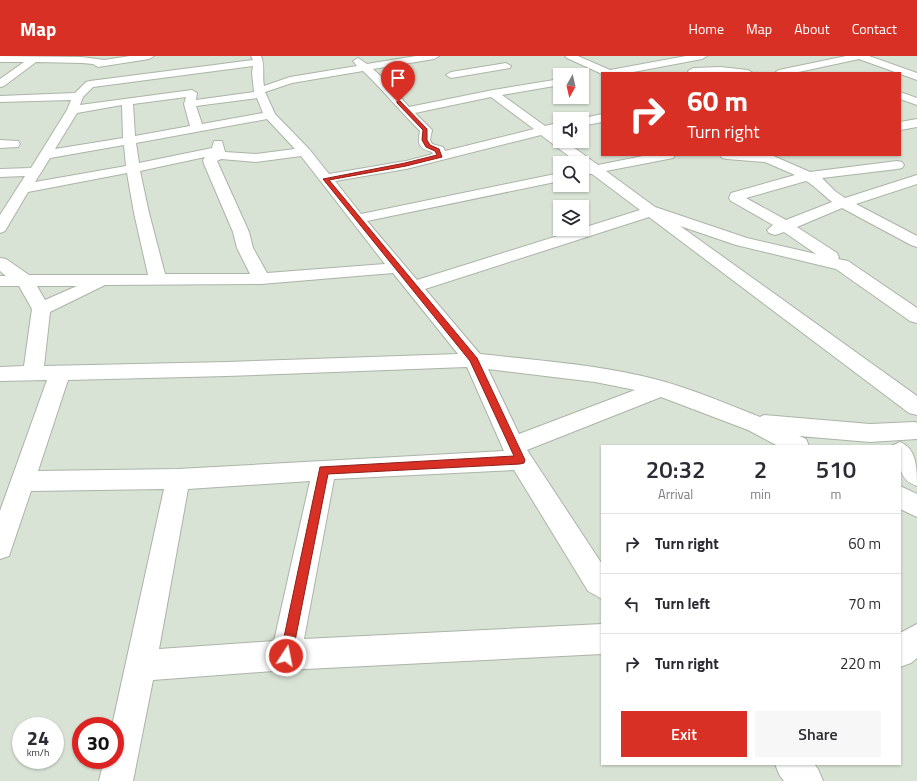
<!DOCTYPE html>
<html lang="en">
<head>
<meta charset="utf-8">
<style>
  :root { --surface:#fff; --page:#f7f7f7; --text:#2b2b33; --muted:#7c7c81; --line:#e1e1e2; --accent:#d93025 }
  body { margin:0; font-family:"Titillium Web",sans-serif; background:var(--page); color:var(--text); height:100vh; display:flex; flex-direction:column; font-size:15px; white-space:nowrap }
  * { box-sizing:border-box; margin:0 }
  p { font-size:13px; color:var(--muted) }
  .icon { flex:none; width:22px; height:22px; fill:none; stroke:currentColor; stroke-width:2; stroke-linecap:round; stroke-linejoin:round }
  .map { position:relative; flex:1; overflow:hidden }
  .details { position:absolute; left:601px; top:389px; width:300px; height:320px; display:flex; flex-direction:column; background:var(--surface); border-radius:0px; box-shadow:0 1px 3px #0004 }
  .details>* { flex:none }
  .top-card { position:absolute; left:601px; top:16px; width:300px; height:84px; border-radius:0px; box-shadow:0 1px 3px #0004; background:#d93025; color:#fff; overflow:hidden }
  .needle { width:26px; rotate:188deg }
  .controls { position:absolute; left:553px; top:12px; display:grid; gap:8px }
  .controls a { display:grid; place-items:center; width:36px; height:36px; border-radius:0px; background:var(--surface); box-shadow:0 1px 3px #0004; font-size:20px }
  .speed { position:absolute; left:12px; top:661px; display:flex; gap:8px; font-size:20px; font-weight:700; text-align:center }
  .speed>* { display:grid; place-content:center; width:52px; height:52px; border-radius:50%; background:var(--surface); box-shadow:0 1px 3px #0004; line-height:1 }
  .speed small { font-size:10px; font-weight:400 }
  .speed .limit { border:6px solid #d22; background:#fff; color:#111 }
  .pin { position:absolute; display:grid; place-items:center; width:34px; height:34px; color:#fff; margin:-41px -17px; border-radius:50% 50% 50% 0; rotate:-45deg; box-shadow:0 0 4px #0007 }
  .pin .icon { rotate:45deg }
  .me { position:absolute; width:44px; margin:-22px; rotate:11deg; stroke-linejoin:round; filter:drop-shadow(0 0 3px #0008) }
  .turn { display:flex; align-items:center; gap:14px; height:84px; padding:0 20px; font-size:18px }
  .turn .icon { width:52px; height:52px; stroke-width:2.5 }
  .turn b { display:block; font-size:28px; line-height:34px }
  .eta { display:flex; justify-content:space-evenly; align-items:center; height:68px; text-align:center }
  .eta b { font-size:24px; font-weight:600; line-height:28px }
  .cta { display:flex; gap:8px; margin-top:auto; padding:8px 20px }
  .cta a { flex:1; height:46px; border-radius:0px; background:var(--accent); color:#fff; font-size:16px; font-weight:600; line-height:46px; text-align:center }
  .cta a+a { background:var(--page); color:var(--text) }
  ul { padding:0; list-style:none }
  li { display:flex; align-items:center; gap:12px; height:60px; padding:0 20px; border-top:1px solid var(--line) }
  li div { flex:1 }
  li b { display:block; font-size:15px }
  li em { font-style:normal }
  header { display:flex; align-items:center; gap:24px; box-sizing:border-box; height:56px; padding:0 20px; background:var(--accent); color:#fff }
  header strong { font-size:19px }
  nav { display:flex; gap:22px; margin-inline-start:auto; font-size:14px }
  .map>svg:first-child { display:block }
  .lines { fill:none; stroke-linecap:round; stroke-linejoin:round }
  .minor-casing { stroke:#aab4a7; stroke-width:2 }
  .minor { fill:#fff; fill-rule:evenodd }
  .route { fill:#d93025; stroke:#8d1f18 }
</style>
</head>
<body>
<header>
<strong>Map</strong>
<nav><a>Home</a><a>Map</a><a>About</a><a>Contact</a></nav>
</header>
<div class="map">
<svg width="917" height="725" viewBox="0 0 917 725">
  <rect width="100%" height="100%" fill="#d9e3d5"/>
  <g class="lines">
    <defs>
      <path id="minor" d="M0 0 82 1 104 4 130 0H154L149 3 98 11 93 8 82 7 36 6 4 30 0 31V23L24 6H0Z
        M251 0H261C265 8 262 20 264 30L290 21 357 10 353 5 358 2 367 8 416 0H439L434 3 373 13 387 26 409 51 493 34 560 23V29L502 39 545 70 553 68 557 69 559 72 557 75 553 76 560 81V85H565L598 109 648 99H675L673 102 668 103 606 115 655 151 747 182 816 198 784 176 775 179 769 177 767 174 773 169 731 145 729 142 731 137 795 119 765 106 727 103 722 102 720 99H771L810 116 897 105 902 106 904 109 902 112 897 113 822 122 835 135 845 142 917 119V128L856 148 917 180V191L911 189 842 152 797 171 837 197 839 201 838 203 848 205 917 252V267L910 265 836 213 736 189 680 170 917 340V359L909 357 649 161 425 233 480 298C534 304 589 308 642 320 683 329 722 346 760 361L764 359 870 368 915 366 917 367V383L870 386 799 380 806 383 809 390H778L748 374 661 341 527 394 602 508V543L588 535 514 414 334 423 304 583 602 568V598L286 614 153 624 133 725H99L104 704H115V670H112L164 433 31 435 9 500 0 503V455L47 324 0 325V311L24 310 32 253 19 230H0V220H6L0 215V202L6 203 29 219H148L134 157 127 117 28 136 5 175 0 177V159L25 120 0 121V113L31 112 67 54 71 44 0 46V40L75 37 86 26 90 25 253 4ZM253 10 252 17 254 36 196 44 197 37 192 34 80 49 83 41 93 31ZM363 15C383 34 400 55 420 75 417 89 419 92 432 96L433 98 406 105 329 118 309 93 275 58 265 36 292 27ZM186 41 184 48 190 70 135 80 133 48ZM491 41 534 73 445 95 443 91 432 88 430 84 432 74 415 57ZM257 42 263 57 202 68 196 50ZM122 49 123 82 55 93 77 57ZM267 63 295 93 256 98 225 96 222 85H214L212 92 139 107 136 87ZM541 79 578 107H582V110L584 112H582V118H592L640 154 417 224 367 165 560 125V117L361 158 335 125 406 113ZM124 89 126 110 35 126 50 102ZM301 100 385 208 267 217 253 192 249 176 217 105 221 103 256 106ZM205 101 203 104 204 108 233 176 237 192 250 218H165L149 157 140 115ZM806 125C816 131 823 139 832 146L786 164 746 142ZM393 217 458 298 227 306 44 310 50 256 105 229 261 228ZM37 230H77L45 244ZM467 311 504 395 178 413 38 415 68 324 227 320ZM488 313 595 326 635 334 519 378ZM310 425 274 585 159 593 188 433Z
        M565 0H578L610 14 686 0H707L702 3 628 17 602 18 567 2Z
        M846 0H869L917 17V24L859 3 794 17H774L779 14Z
        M506 7 511 10 510 12 451 22 446 19 451 16Z
        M720 11 748 14 753 17H689L688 15 693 12Z
        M900 36 917 42V49L900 43Z
        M602 58V66L582 70V63H580Z
        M917 63V71L900 74V66Z
        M0 84 18 85 20 88 18 91 0 92Z
        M900 386C917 393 917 412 917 430 897 423 900 408 900 390H891Z
        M900 430 917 438V461L900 453Z
        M917 568V602L911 607 900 611V577Z
        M775 708H814L818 713 823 725H784L780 720Z"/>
    </defs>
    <use href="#minor" class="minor-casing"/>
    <use href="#minor" class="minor"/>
  </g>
  <path class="route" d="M397 45H400L427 73V84L430 89 439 93 442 101 406 110 329 124 477 302 525 404 524 407 520 408 328 418 292 600 290 604 286 606 282 604 280 600 320 411 514 400 470 305 323 123 405 107 437 99 435 95 426 91 422 84 423 74 397 47Z"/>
</svg>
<div class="controls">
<a><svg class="needle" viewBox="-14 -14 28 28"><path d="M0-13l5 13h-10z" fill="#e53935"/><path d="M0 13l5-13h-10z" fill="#7c7c81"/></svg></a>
<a><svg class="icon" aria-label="sound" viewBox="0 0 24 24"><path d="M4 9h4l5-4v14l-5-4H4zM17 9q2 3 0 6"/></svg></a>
<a><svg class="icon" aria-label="search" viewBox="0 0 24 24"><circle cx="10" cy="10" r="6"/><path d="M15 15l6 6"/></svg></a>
<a><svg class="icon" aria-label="layers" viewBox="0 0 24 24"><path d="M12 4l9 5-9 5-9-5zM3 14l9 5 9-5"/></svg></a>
</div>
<div class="speed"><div>24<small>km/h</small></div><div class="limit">30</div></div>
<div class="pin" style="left:398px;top:46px;background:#d93025"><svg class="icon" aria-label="arrive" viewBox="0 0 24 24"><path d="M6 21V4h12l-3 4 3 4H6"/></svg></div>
<svg class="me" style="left:286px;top:600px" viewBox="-20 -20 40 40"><circle r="17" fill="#d93025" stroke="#fff" stroke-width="3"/><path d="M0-11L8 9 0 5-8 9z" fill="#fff"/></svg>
<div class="top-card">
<div class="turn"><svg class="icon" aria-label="right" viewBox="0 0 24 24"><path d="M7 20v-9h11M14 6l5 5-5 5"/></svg><div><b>60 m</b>Turn right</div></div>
</div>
<section class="details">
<div class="eta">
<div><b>20:32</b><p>Arrival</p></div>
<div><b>2</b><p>min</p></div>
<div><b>510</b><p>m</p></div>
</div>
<ul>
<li><svg class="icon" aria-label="right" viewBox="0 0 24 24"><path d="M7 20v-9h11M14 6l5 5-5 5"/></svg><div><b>Turn right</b></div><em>60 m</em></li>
<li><svg class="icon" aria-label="left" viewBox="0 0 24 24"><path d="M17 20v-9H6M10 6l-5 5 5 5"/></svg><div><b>Turn left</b></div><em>70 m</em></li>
<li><svg class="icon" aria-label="right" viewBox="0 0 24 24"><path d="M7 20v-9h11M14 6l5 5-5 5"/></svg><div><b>Turn right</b></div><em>220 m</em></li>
</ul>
<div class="cta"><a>Exit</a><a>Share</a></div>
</section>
</div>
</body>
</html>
